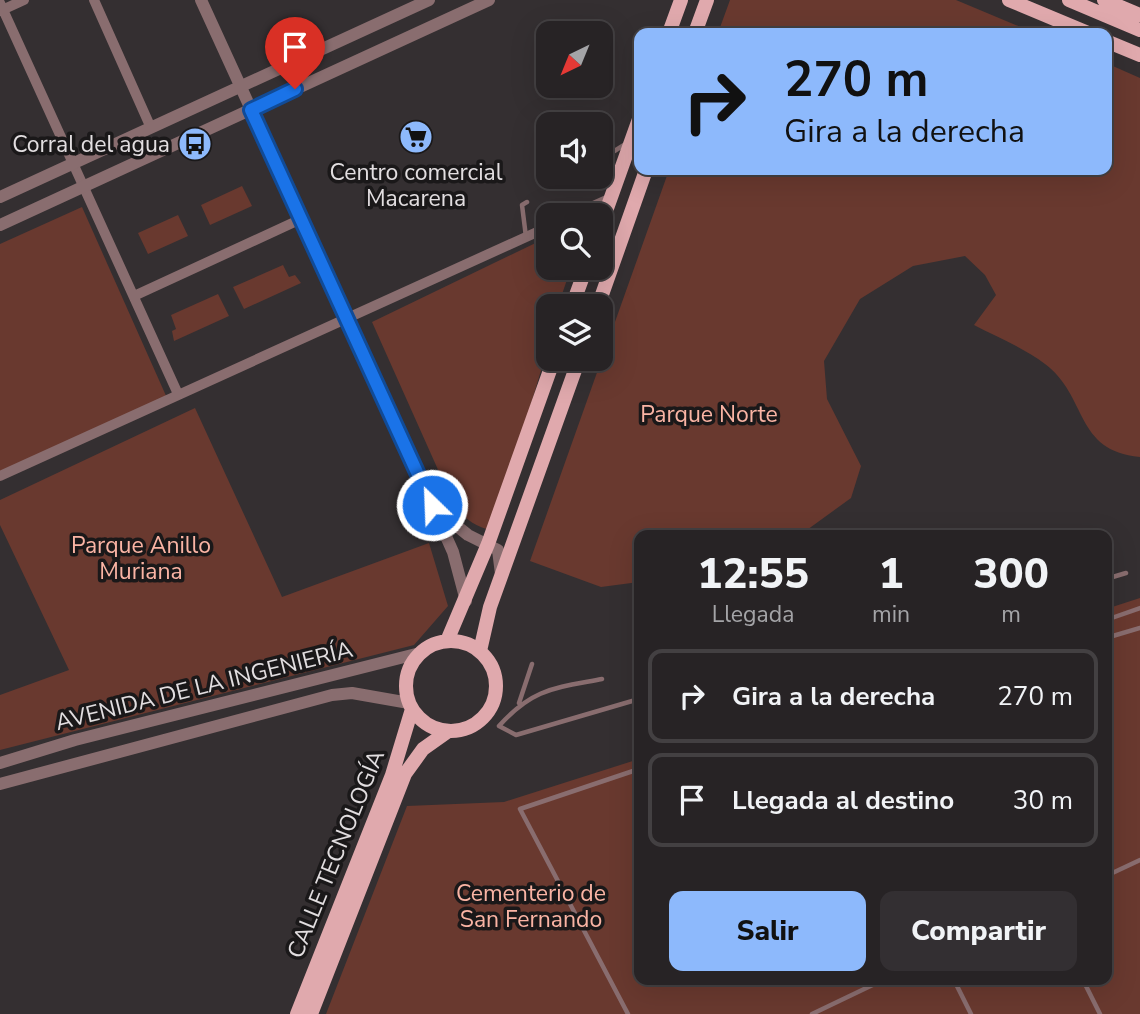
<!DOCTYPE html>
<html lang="es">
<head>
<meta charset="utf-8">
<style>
  :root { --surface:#272325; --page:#332f32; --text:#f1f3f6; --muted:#a4a4a7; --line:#434042; --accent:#8db9fc }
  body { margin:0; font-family:"Nunito Sans",sans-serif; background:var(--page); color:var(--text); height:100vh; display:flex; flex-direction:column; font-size:26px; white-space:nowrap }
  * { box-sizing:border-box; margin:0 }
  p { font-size:23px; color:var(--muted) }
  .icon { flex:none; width:38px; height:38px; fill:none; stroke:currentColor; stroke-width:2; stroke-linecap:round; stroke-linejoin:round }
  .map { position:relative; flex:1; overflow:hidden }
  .side { position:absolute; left:634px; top:530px; width:478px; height:455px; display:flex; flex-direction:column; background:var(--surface); border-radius:14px; box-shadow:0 7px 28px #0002,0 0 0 2px var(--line) }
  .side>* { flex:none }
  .top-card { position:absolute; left:634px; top:28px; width:478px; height:147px; border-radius:14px; box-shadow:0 7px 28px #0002,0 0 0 2px var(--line); background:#8db9fc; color:#111; overflow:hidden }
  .needle { width:46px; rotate:223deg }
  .controls { position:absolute; left:536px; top:21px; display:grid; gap:14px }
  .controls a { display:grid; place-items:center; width:77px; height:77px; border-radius:14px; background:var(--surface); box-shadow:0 7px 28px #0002,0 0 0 2px var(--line); font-size:35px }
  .pin { position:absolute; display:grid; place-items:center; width:60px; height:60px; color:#fff; margin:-72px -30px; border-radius:50% 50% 50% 0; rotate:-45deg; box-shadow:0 0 7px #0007 }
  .pin .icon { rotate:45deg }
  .me { position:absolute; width:77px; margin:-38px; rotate:336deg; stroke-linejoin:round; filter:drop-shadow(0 0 5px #0008) }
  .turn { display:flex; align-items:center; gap:24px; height:147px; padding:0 35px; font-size:32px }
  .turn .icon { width:91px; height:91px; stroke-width:2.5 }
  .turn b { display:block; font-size:49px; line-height:60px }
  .eta { display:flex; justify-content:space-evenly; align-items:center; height:119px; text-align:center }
  .eta b { font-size:42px; font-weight:800; line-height:49px }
  .primary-button { display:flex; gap:14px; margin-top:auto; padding:14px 35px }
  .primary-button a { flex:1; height:80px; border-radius:14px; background:var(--accent); color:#111; font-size:28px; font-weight:800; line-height:80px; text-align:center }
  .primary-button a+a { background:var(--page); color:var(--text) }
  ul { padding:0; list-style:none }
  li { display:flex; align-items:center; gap:21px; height:94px; margin:0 14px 10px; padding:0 21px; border:4px solid var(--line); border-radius:14px }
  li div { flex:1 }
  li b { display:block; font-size:26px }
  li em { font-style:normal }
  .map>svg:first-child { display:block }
  .green { fill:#69392f }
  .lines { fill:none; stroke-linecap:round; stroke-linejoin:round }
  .service { stroke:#896d6f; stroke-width:4.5 }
  .minor { stroke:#896d6f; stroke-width:10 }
  .tertiary { stroke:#896d6f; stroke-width:12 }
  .primary { stroke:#e0a9ad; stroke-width:14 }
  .route-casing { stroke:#114b97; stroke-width:18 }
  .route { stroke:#1a73e8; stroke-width:12 }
  .labels { text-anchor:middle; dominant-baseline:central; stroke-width:7; stroke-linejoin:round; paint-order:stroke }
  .poi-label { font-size:23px; fill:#e2dee0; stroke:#1a1819; text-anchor:end }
  .park-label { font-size:23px; fill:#fab4a4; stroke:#1a1819 }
  .street-label { font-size:23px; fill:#e2dee0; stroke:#1a1819 }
</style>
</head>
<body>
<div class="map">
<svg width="1140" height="1014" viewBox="0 0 1140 1014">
  <rect width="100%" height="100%" fill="#342f31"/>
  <path class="green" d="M730 0H956L1035 33H718Z
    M1106 63 1140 78V457C1074 451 1088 396 1045 364 1024 348 997 337 974 325L996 295 985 275 965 256 913 266 860 299 824 361 827 399 861 466 851 498 800 535 639 536V582L601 587 530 561 669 170H1106Z
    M242 186 252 206 210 225 201 205Z
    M82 207 167 398 0 473V244Z
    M178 215 188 236 148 254 138 233Z
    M548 237V268H571L558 306H548V347L493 531C473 526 463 518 452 501L372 322Z
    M283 265 289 277 295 275 301 283 244 309 233 287Z
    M218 294 229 316 174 341 172 331 176 329 171 315Z
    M195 408 282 597 429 543 448 606 414 645 0 750V695L69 670 0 525V500Z
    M1140 598V1014H326L407 806 504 802 639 759V980H1106V609Z"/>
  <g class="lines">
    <path class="service" d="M600 160 624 145
      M557 184 570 177
      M526 237 522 205 527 202
      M1106 579 1126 573
      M1106 620 1140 608
      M1106 638 1140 628
      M602 679C555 688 533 688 499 726L516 735 639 699
      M519 703 532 664
      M1106 876 1140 860
      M954 980 971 1014
      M1083 980 1100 1014
      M628 1014 520 809 639 769
      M812 1014 883 980"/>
    <path class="minor" d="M94 0 151 128
      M0 3 178 394
      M0 11 24 0
      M573 215 611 198
      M134 296 301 219
      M0 476 548 227"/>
    <path class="tertiary" d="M201 0 432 505 453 552 466 601
      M0 197 429 0
      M0 225 489 0
      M437 510 468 535 498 550 501 574
      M0 763 75 740 420 653
      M0 784 332 695 352 693 409 703"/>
    <path class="primary" d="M1009 0 1088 33
      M1069 0 1140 30
      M1104 0 1140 15
      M669 33 681 0
      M695 33 707 0
      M1106 41 1140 55
      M600 228 639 119
      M572 306 586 268
      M598 306 646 170
      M447 641 488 544 554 359
      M406 686a45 45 0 1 1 90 0a45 45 0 1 1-90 0Z
      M480 651 490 607 579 359
      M297 1014 392 775 412 709
      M311 1014 405 774 423 749 447 732"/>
  </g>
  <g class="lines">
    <defs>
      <path id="route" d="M295 89 251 110 432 505"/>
    </defs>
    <use href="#route" class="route-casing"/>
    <use href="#route" class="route"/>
  </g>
  <defs>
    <symbol id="supermarket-disc" viewBox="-11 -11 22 22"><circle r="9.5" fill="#8db9fc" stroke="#1a1819"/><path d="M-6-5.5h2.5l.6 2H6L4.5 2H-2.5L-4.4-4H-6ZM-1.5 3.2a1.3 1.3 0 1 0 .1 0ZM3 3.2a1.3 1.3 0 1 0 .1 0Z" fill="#111"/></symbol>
    <symbol id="bus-disc" viewBox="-11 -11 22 22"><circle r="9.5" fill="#8db9fc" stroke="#1a1819"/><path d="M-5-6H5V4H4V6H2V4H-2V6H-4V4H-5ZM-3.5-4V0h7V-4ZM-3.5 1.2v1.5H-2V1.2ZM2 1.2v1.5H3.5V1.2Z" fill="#111"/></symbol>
  </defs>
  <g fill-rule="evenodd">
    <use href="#supermarket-disc" x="397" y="118" width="38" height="38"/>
    <use href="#bus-disc" x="176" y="125" width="38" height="38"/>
  </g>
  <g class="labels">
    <g class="poi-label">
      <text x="170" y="144">Corral del agua</text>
      <text x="416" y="172" text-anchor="middle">Centro comercial<tspan x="416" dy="26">Macarena</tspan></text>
    </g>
    <g class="park-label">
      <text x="709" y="414">Parque Norte</text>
      <text x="141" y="545">Parque Anillo<tspan x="141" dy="26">Muriana</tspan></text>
      <text x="531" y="893">Cementerio de<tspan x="531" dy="26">San Fernando</tspan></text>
    </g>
    <g class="street-label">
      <text transform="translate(204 686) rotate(-14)">AVENIDA DE LA INGENIERÍA</text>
      <text transform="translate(336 854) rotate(-68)">CALLE TECNOLOGÍA</text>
    </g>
  </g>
</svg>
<div class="controls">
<a><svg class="needle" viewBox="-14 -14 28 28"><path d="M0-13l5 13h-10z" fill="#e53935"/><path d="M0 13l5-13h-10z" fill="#a4a4a7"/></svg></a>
<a><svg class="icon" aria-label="sound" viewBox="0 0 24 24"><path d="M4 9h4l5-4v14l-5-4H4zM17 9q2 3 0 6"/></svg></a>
<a><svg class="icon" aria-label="search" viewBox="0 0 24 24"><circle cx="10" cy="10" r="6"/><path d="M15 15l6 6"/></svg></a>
<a><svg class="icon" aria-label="layers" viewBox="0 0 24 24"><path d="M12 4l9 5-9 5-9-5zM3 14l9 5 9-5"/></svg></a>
</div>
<div class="pin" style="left:295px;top:89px;background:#d93025"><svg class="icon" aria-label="arrive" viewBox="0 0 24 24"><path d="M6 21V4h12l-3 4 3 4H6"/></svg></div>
<svg class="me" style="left:432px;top:505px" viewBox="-20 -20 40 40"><circle r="17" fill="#1a73e8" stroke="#fff" stroke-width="3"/><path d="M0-11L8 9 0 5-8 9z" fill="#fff"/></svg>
<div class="top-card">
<div class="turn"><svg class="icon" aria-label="right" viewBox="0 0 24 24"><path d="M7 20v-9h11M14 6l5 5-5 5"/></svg><div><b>270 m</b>Gira a la derecha</div></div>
</div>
<section class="side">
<div class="eta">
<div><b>12:55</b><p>Llegada</p></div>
<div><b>1</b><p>min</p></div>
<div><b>300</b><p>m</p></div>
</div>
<ul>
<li><svg class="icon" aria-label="right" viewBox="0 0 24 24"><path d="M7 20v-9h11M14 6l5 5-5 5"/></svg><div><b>Gira a la derecha</b></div><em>270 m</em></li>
<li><svg class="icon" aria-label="arrive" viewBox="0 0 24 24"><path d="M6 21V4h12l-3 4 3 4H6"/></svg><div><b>Llegada al destino</b></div><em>30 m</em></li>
</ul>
<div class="primary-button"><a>Salir</a><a>Compartir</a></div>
</section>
</div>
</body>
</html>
